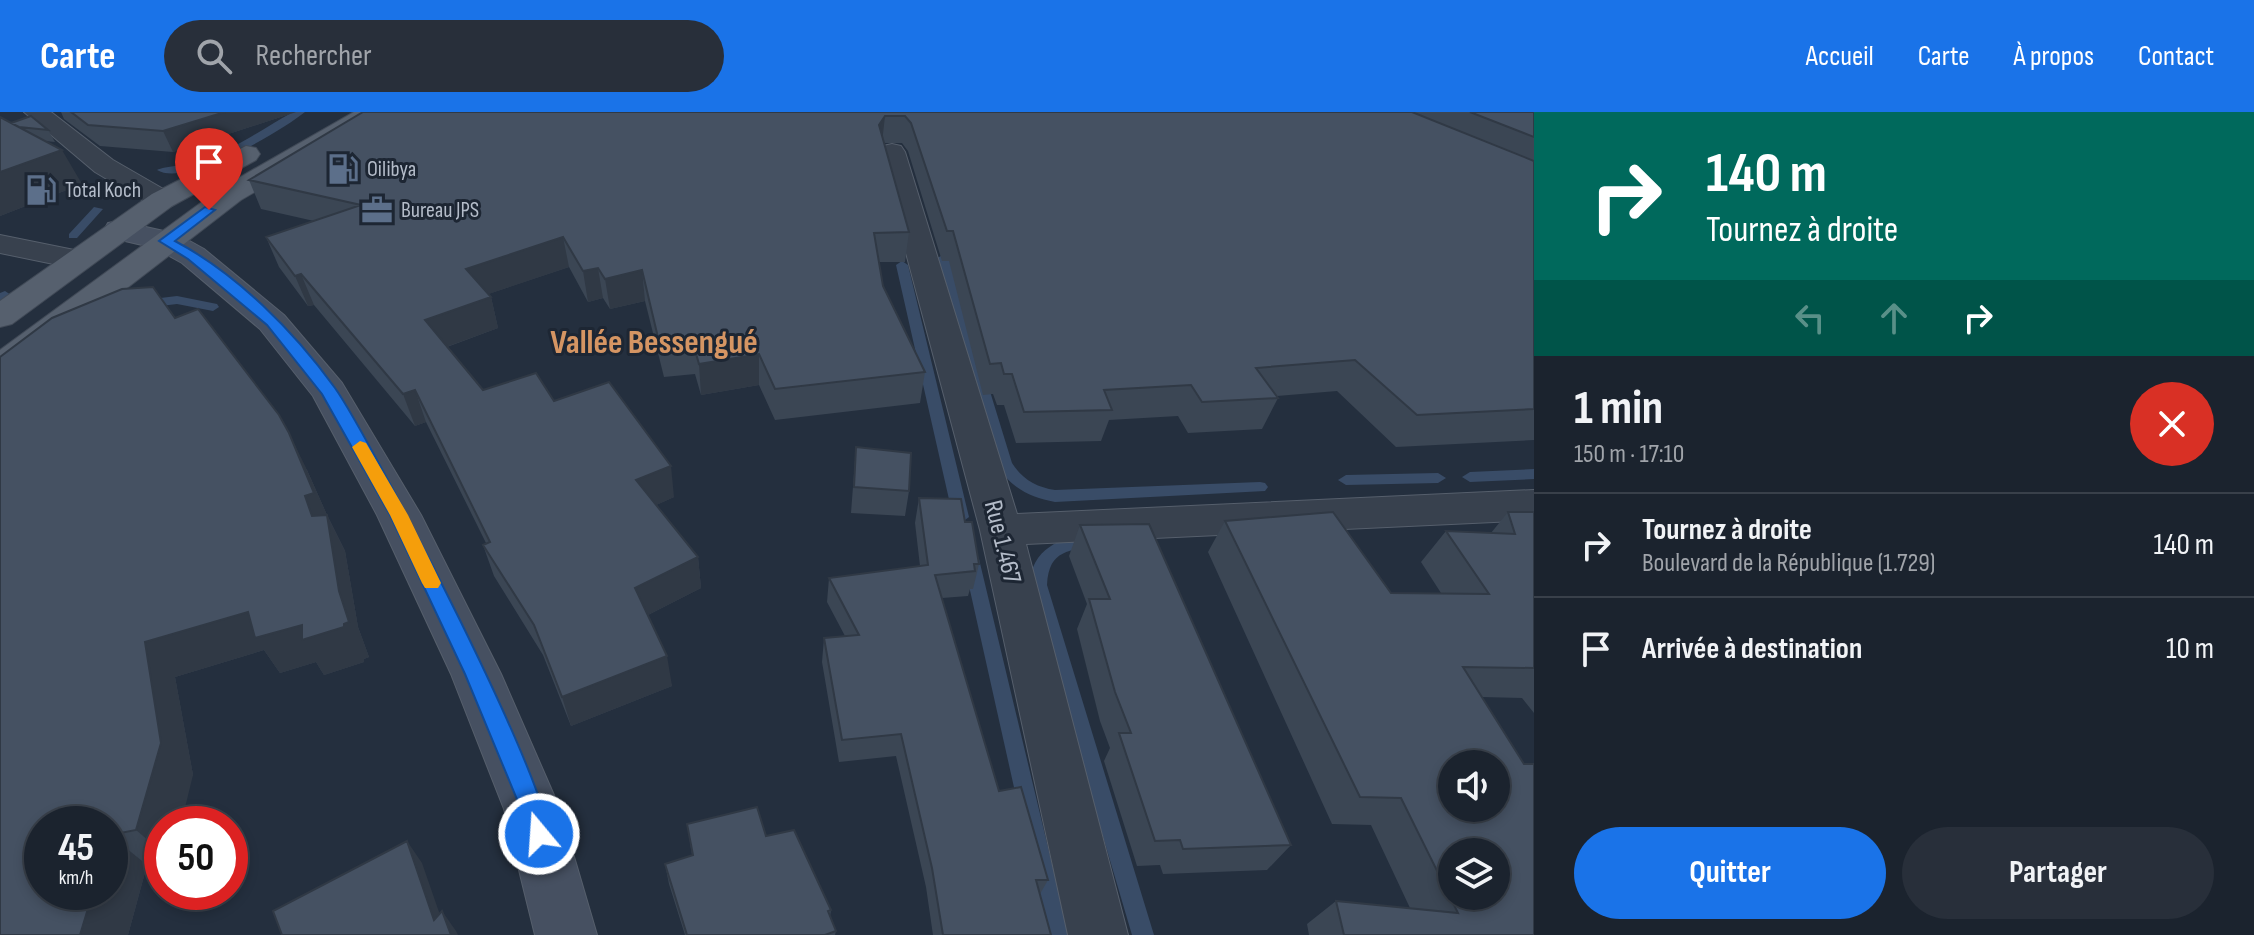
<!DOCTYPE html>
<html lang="fr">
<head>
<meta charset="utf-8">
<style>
  :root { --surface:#1b232e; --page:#282f3a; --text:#f1f3f6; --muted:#a0a4aa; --line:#39404a; --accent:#1a73e8 }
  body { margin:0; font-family:"Sofia Sans Condensed",sans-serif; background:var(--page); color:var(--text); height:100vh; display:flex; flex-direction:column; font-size:30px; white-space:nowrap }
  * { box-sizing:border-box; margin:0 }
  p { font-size:26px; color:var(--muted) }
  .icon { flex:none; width:44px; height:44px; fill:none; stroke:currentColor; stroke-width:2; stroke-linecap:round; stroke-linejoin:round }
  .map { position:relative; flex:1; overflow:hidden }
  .side { display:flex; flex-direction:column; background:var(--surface); width:720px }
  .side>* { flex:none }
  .hud { background:#00695c; color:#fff; overflow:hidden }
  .controls { position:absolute; left:1438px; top:638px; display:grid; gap:16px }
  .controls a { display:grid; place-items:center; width:72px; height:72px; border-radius:50%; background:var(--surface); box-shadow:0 4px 12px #0003,0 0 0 2px var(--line); font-size:40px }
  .speed { position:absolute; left:24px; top:694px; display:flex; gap:16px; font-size:40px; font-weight:700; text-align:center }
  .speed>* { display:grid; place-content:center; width:104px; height:104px; border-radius:50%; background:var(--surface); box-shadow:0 4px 12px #0003,0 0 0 2px var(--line); line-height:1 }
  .speed small { font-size:20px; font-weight:400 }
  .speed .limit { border:12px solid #d22; background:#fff; color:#111 }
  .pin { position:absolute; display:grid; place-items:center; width:68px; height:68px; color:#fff; margin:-82px -34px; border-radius:50% 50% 50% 0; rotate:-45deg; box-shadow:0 0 8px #0007 }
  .pin .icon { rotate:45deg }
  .me { position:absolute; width:88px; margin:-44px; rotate:342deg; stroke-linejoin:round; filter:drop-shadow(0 0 6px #0008) }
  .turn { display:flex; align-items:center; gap:28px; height:168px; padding:0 40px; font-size:36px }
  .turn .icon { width:104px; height:104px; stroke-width:2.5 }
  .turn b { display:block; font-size:56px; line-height:68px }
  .lanes { display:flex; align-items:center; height:76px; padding:0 40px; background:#0003; justify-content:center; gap:40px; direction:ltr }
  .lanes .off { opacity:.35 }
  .round { display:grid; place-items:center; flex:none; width:84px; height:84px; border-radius:42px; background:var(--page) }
  .summary { display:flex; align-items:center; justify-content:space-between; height:136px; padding:0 40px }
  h1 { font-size:48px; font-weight:700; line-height:60px }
  .action { display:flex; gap:16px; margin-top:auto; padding:16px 40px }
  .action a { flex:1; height:92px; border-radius:48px; background:var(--accent); color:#fff; font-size:32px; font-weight:700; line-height:92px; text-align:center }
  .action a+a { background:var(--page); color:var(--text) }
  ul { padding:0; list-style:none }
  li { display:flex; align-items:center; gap:24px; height:104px; padding:0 40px; border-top:2px solid var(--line) }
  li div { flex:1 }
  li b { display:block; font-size:30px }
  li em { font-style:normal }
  header { display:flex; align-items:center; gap:48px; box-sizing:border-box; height:112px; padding:0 40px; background:var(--accent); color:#fff }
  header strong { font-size:38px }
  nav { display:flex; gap:44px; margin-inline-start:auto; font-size:28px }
  .search { width:560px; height:72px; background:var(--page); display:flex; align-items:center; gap:20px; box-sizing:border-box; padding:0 28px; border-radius:44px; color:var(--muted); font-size:30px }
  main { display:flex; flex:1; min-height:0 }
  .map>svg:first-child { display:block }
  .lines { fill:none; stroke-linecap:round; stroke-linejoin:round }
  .stream { fill:#394c67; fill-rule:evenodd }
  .street-casing { stroke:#565f6c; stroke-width:2 }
  .secondary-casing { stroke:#565f6c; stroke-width:2 }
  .primary-casing { stroke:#414a57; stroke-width:2 }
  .street { fill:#38414e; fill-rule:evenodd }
  .secondary { fill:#465061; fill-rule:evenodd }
  .primary { fill:#56606e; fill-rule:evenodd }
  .wall { fill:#3b4654 }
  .shaded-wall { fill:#303945 }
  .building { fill:#455162; stroke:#303945; stroke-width:2; fill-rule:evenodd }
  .route { fill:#1a73e8; stroke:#114b97; stroke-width:2 }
  .slow { fill:#f59e0b }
  .labels { text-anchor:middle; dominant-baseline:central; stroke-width:6; stroke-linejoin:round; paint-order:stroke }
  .far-poi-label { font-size:22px; fill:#b4bcc9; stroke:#1d2633; text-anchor:start }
  .street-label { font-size:26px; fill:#b4bcc9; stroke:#1d2633 }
  .district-label { font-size:34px; font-weight:bold; fill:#d59563; stroke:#1d2633 }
</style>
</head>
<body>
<header>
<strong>Carte</strong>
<div class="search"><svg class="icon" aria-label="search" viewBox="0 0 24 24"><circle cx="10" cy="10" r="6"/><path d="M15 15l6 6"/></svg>Rechercher</div>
<nav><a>Accueil</a><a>Carte</a><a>À propos</a><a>Contact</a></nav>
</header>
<main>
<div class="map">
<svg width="1534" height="823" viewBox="0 0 1534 823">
  <rect width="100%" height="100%" fill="#242f3e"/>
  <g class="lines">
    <path class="stream" d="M293 0H305C280 20 186 76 157 58 164 54 191 53 205 48 236 36 264 16 293 0Z
      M94 95 103 97 77 126H69V122Z
      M943 143 949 146 1012 351C1022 367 1036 375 1055 378L1260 370 1265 371 1268 375 1265 379 1055 390C1029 385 1009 375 996 351L937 146Z
      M902 149 908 153 969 405 961 411 953 405 896 153Z
      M5 179 11 183 0 190V181Z
      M177 184 217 192 219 195 213 199 177 192 144 196 138 192 144 188Z
      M1534 357V367L1470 370 1462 365 1470 360Z
      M1438 361 1446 366 1438 371 1346 373 1338 368 1346 363Z
      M1092 422 1098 424 1100 428 1098 432C1070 440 1049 436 1047 473L1154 823H1132L1029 473C1032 437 1059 425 1092 422Z
      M971 441 977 443 979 447 1069 823H1047L963 447 965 443Z"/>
    <defs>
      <path id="street" d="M24 0H51L113 48 172 82 176 88 172 94 162 96 152 94 95 60Z
        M892 32 901 34 905 40 1017 402 1534 378V408L1026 432 1128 823H1068L980 418 879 40 883 34Z
        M0 123 89 141 93 148 89 155 78 157 0 141Z"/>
      <path id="secondary" d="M119 109 177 122 204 137 284 203 342 271 421 403 501 562 560 697 597 823H535L504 697 451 562 377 403 313 284 260 217 182 151 155 136 108 125 104 118 108 111Z"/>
      <path id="primary" d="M354 0H386L382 5 241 88 13 264 0 267V238L221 76Z
        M246 34 256 36 260 42 256 48 172 94 12 212 0 215V189L152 82Z"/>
    </defs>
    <use href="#street" class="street-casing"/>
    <use href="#secondary" class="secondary-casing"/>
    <use href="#primary" class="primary-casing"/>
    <use href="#street" class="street"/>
    <use href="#secondary" class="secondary"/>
    <use href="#primary" class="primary"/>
  </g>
  <path class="wall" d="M61 0H296L173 40 100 34 64 7Z
    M363 0H1534V328L1396 335 1337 279 1277 284 1278 286 1262 317 1188 321 1178 304 1109 308 1101 329 1016 331 1004 293H997L993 282 983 283 949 149H942L908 39 902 31H884L909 120 905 150H879L883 174 925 260 920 291 775 308 759 273 701 283 695 262 664 265 645 189 610 197 603 186 588 190 569 155 488 182 491 185 498 216 447 235 483 278 554 289 674 385 656 393 698 445 701 476 648 503 672 574 571 614 543 543 494 464 483 433 486 431 426 310 415 314 314 193 308 194 279 155 266 125 314 109 261 97 249 68Z
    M0 5 11 11 48 18 55 30 45 29 82 72 0 104Z
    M175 206 307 358 327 403 345 439 358 515 369 545 364 547V550L324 563 316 550 280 561 264 538 175 565 193 663 162 712V750L147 753 128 823H0Z
    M856 335 909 379 905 404 851 401Z
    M919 386 965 410 979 452 973 477H970L968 484 942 486 999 679 1048 768 1040 782 1051 823H933L926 775 896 644 839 650 822 550 824 526 845 524 827 490 829 466 920 454 915 411Z
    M1508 400H1534V601L1522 586 1482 585 1534 823H1309L1307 812 1336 789 1410 796 1371 713 1332 712 1208 440 1225 409 1391 481H1441L1421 450 1446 419 1491 421Z
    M1080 413 1291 733 1267 758 1163 762 1160 753 1137 754 1104 649 1110 636 1100 609 1077 517 1087 492 1069 444Z
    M687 712 766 724 831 798 830 805 836 819 835 823H685L669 772 665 752 692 743Z"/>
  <path class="shaded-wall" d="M225 0H296L173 40 163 19Z
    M885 4 882 31 879 13Z
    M62 38 82 72 0 104V60Z
    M563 125 569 155 474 187 466 157Z
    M598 156 603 186 588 190 583 159Z
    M642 158 645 189 610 197 605 167Z
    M301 162 314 193 308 194 295 164Z
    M491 185 498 216 435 239 425 208Z
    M759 242V273L701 283 699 252Z
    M415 278 426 310 415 314 403 282Z
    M289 321 307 358 327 403 345 439 358 515 369 545 364 547V550L324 563 316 550 280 561 264 538 175 565 193 663 181 712H162V740L136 718 145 530 312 404 305 384Z
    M671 354 674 385 641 400 636 368Z
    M698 445 701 476 640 507 635 476Z
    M667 544 672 574 571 614 562 585Z
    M110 723 147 753 128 823H80L93 780H110Z
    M407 729 422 751 447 823 434 808Z
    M442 799 456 819 458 823H451Z"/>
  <path class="building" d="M71 0H225L163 19 88 13Z
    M363 0H1412L1534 49V297L1417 303 1355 248 1256 256 1278 286 1202 290 1191 273 1104 278 1112 298 1024 300 1012 262H1004L1001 251 990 252 953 119H947L911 11 905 4H885L879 13 909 120 874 121 883 174 925 260 775 277 759 242 699 252 693 231 660 234 642 158 605 167 598 156 583 159 563 125 466 157 491 185 425 208 483 278 536 261 554 289 609 270 671 354 636 368 698 445 635 476 667 544 562 585 534 513 483 433 490 430 415 278 403 282 301 162 295 164 266 125 361 93 249 68Z
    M1470 0H1534V25Z
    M31 4 48 18 19 15 11 11Z
    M0 5 62 38 0 60Z
    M153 175 175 206 198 197 279 303 289 321 314 381 305 384 312 404 327 403 339 479 349 510 344 512V515L302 528V513L255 526 248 500 145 530 161 631 136 718 110 723V724V712H42V780H93L80 823H0V245L52 206 122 177Z
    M856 335 911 341 909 379 854 375Z
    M919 386 961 387 965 410H972L979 452H974L975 459 935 463 999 679 1021 675 1048 768H1036L1051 823H943L932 756 901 622 842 628 824 526 859 523 829 466 928 453Z
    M1333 400 1391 481 1489 482 1446 419 1515 422 1508 400H1534V556L1463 555 1524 652H1534V823H1344L1336 789 1458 801 1401 686 1360 685 1225 409ZM1452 652H1496V696H1452ZM1452 740H1496V784H1452Z
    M1149 412 1291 733 1183 737 1180 728 1155 729 1119 621H1131L1115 580 1089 487H1110L1080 413Z
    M757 695 766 724 794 718 831 798 828 799 836 819 825 823H687L665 752 693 743 687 712Z
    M407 729 434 808 442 799 451 823H282L273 799Z"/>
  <path class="route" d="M205 95 215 98 175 129C237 162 294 219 335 276 369 324 563 695 548 731L539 734 531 731 521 697 465 562 390 403 322 282 267 213 188 147 159 129Z"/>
  <path class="slow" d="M360 329 366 331 408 403 441 471 438 476H425L422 471 390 403 352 335Z"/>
  <defs>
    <symbol id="fuel-bare" viewBox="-9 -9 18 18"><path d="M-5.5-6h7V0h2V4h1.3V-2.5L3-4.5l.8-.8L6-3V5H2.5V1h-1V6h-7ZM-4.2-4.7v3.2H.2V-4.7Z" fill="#5c6f8a" stroke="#1d2633" stroke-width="2.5" paint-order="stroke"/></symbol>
    <symbol id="office-bare" viewBox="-9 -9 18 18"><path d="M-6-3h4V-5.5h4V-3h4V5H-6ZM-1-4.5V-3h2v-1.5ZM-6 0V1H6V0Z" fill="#5c6f8a" stroke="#1d2633" stroke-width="2.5" paint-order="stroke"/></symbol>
  </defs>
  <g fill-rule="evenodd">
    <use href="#fuel-bare" x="321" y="35" width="44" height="44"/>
    <use href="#fuel-bare" x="19" y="56" width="44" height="44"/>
    <use href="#office-bare" x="355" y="76" width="44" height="44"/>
  </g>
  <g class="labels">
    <g class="far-poi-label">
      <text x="367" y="57">Oilibya</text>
      <text x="65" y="78">Total Koch</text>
      <text x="401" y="98">Bureau JPS</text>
    </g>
    <g class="street-label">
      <text transform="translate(1002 430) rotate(76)">Rue 1.467</text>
    </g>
    <g class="district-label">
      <text x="654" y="230">Vallée Bessengué</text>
    </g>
  </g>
</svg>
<div class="controls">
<a><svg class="icon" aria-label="sound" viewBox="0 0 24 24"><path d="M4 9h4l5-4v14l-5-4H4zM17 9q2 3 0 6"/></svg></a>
<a><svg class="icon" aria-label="layers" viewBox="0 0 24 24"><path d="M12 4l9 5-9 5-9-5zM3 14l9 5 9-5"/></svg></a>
</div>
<div class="speed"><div>45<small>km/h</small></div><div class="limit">50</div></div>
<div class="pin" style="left:209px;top:98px;background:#d93025"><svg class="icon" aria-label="arrive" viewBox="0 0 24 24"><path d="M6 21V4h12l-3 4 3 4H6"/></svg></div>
<svg class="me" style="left:539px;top:722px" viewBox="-20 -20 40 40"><circle r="17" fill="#1a73e8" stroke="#fff" stroke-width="3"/><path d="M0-11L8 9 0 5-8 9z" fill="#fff"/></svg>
</div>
<section class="side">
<div class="hud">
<div class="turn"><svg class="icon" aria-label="right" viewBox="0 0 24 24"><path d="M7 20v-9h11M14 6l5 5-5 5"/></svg><div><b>140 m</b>Tournez à droite</div></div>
<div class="lanes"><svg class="icon off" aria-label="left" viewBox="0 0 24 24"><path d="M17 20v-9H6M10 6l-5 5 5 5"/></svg><svg class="icon off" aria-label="ahead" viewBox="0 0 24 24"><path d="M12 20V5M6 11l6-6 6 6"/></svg><svg class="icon" aria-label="right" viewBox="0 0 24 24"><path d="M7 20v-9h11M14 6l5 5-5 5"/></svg></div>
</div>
<div class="summary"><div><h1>1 min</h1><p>150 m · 17:10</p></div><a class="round" style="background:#d93025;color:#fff"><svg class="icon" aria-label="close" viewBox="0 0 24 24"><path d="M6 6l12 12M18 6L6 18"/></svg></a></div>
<ul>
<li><svg class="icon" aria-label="right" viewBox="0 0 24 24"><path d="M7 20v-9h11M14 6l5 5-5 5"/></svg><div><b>Tournez à droite</b><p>Boulevard de la République (1.729)</p></div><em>140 m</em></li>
<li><svg class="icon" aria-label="arrive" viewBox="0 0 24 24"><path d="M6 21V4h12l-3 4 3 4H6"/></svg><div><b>Arrivée à destination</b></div><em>10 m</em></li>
</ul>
<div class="action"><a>Quitter</a><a>Partager</a></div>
</section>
</main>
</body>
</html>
